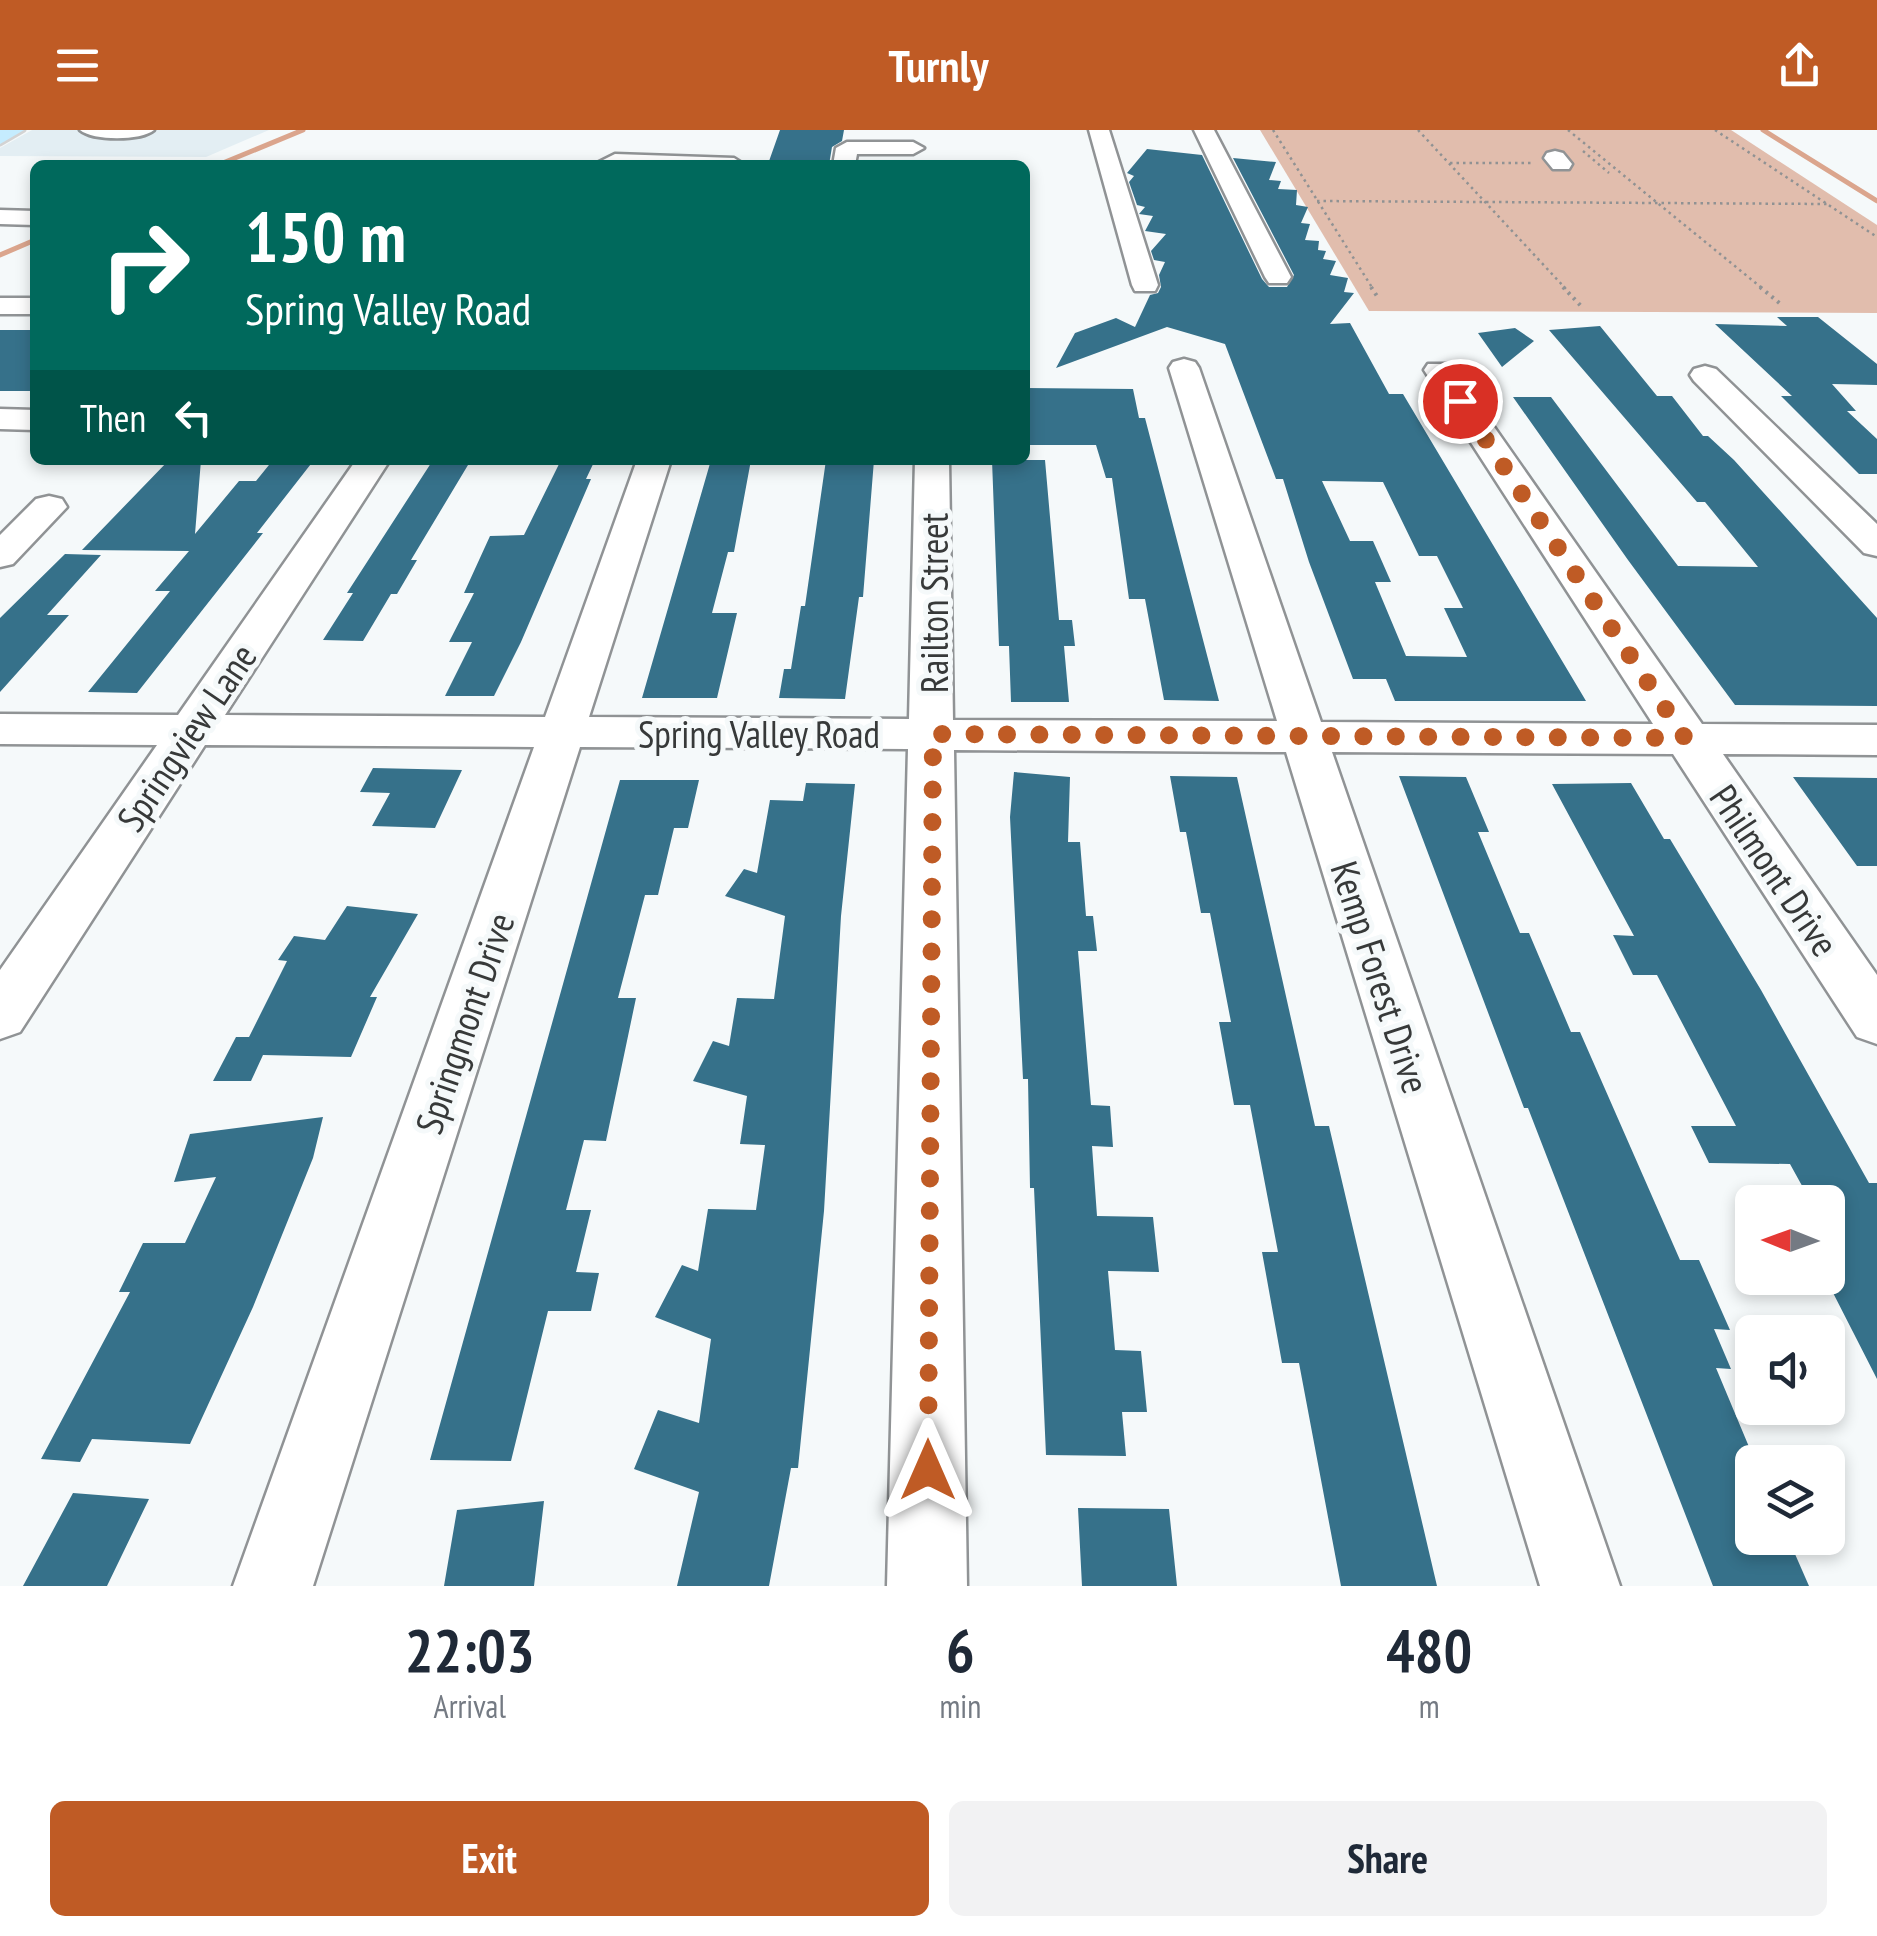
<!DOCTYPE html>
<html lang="en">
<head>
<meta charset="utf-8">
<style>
  :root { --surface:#fff; --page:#f2f2f3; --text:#1f2937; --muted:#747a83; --accent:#bf5b25 }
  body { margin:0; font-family:"PT Sans Narrow",sans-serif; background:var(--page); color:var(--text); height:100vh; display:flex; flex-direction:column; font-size:38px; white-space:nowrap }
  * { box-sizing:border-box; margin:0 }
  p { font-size:32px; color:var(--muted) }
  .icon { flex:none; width:55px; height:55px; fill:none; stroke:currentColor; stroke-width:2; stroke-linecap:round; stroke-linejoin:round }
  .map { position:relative; height:1456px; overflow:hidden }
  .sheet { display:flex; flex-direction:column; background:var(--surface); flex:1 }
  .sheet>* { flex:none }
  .top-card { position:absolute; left:30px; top:30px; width:1000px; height:305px; border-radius:15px; box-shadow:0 5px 15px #0003; background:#00695c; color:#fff; overflow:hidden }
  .needle { width:65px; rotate:271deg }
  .buttons { position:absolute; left:1735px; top:1055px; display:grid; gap:20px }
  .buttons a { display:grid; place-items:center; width:110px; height:110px; border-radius:15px; background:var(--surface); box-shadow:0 5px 15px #0003; font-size:50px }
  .pin { position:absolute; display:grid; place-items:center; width:85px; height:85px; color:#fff; margin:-42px; border:5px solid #fff; border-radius:50%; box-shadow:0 2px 10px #0007 }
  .me { position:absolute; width:110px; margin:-55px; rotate:0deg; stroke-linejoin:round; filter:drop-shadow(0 0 8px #0008) }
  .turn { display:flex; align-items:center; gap:35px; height:210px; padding:0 50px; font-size:45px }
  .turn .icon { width:130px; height:130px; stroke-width:2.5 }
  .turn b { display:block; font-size:70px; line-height:85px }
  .then { display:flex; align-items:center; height:95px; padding:0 50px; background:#0003; gap:20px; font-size:38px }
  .eta { display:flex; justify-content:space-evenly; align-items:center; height:170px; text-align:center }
  .eta b { font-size:60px; font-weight:800; line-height:70px }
  .primary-button { display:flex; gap:20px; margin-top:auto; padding:20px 50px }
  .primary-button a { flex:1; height:115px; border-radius:15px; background:var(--accent); color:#fff; font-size:40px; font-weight:800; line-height:115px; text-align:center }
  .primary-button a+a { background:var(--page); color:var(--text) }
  header { display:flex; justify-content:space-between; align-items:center; height:130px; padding:0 50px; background:var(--accent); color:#fff; font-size:45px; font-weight:800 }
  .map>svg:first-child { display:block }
  .built { fill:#e3eef3 }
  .green { fill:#e1bdad }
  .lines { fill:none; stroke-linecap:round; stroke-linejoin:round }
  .stream { stroke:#dba58d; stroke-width:5 }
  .building { fill:#36718a; fill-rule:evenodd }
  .minor-casing { stroke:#909395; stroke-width:5 }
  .major-casing { stroke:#d3d3d3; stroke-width:5 }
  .path-far1 { stroke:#909293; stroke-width:2.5; stroke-dasharray:2.5 4; stroke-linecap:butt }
  .path { stroke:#909293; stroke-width:4; stroke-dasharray:2.5 5; stroke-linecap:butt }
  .minor { fill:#fff; fill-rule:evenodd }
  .major { fill:#c5ecfe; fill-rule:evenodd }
  .route { stroke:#bf5b25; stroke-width:18; stroke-dasharray:0 32.4 }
  .labels { text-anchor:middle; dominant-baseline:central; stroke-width:10; stroke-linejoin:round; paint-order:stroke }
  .street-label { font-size:38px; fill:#373939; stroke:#f5f9fa }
</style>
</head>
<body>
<header><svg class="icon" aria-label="menu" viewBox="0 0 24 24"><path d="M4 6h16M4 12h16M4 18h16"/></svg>Turnly<svg class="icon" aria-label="share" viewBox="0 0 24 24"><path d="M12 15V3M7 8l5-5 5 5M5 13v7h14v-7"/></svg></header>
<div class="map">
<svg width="1877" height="1456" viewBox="0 0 1877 1456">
  <rect width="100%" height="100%" fill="#f5f9fa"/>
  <path class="built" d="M32 0H269L206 27 0 26V18Z"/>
  <path class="green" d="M1260 0H1731L1877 95V183L1369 181Z"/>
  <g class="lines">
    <path class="stream" d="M1763 0 1877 71
      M218 35 303 0
      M0 125 35 110"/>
  </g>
  <path class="building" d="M780 0H844L842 11 832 17 829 35 768 34Z
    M1147 19 1202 25 1262 149 1269 157H1287L1294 145 1233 28 1276 32 1269 50 1281 51 1278 59 1297 60 1296 75 1308 77 1301 93 1310 94 1305 110 1319 111 1318 120 1326 121 1323 129 1336 131 1330 145 1348 148 1344 162 1354 163 1330 194 1350 193 1389 264H1403L1586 571H1395L1386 549H1353L1309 432 1283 349H1276L1225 214 1167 197 1056 238 1075 203 1116 188 1135 197 1150 165 1158 163 1161 157 1159 145 1165 132 1154 130 1151 121 1166 104 1145 101 1153 86 1139 84 1145 77 1137 75 1129 52 1134 46 1127 43ZM1322 351 1383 352 1419 426H1437L1463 478H1444L1467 527 1406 526 1375 452H1391L1373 411H1350Z
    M1777 187H1818L1877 234V255L1832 254 1856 281H1847L1877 309V344H1859L1781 266H1792L1715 194 1787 196Z
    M1600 196 1657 266H1672L1703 306H1708L1734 330 1877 488V576L1735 575 1628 430 1513 267H1551L1678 436 1758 437 1705 372H1697L1549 200Z
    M1515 198 1534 211 1502 237 1478 203Z
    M0 200H35V261H0Z
    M1025 258 1133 259 1139 288H1145L1219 571 1164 570 1145 469H1129L1112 348H1106L1096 315H1025Z
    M169 330H201L195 404 239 351H256L273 330H314L257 403H263L137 563 88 562 170 461H155L189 421 82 420Z
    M433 330H471L411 430H417L397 464H391L363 511 323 510 353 463H347Z
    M561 330H595L586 349H591L521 512 494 566H445L472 512H449L474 463H464L490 406 524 405Z
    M711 330H751L734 422H728L712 483H737L717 568H642Z
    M826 330H874L863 467H859L845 569 779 568 784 539H791L801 476H805Z
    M992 330H1045L1059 490H1072L1075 516H1064L1069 572H1011L1009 516H999Z
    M65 424 101 425 47 485H69L0 562V488Z
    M373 638 462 640 435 698 372 696 390 663 360 662Z
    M1014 642 1070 647 1068 712H1080L1086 786H1093L1097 821H1078L1091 975 1110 976 1113 1017 1092 1016 1097 1086 1153 1087 1159 1142 1108 1141 1115 1220 1141 1221 1147 1282H1122L1126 1326 1046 1325 1034 1058H1030L1028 949H1023L1010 687Z
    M1170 646 1237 647 1315 996H1329L1437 1456H1341L1299 1233H1282L1262 1122H1278L1250 975H1234L1219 892H1231L1210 783H1201L1186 702H1180Z
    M1399 646 1466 647 1489 702H1478L1520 803H1529L1571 902H1580L1680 1130H1699L1730 1200 1714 1199 1731 1239 1716 1238 1752 1324V1408H1788L1809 1456H1713L1528 978H1524Z
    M1793 647 1877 648V736H1857Z
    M620 650H699L688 698H674L658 765H645L618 868H636L606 1011 584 1010 566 1080H591L576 1142 599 1143 591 1181H548L511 1331 430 1330Z
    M806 653 855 654 841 786 824 1081 798 1338H791L769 1456H677L699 1362 634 1339 658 1280 699 1293 711 1209 655 1187 682 1135 698 1141 708 1079 756 1080 765 1015 740 1014 747 966 693 951 713 911 729 916 737 868 774 869 785 786 725 766 744 739 757 743 770 670 803 671Z
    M1631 653 1664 709H1670L1761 860 1869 1053H1877V1249L1828 1153V1072H1811L1790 1034 1709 1033 1691 996H1736L1657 845H1633L1613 805 1634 806 1552 654Z
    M347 776 418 784 370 867H377L351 927 263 925 251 951H213L236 907H249L287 831 278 830 294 806 325 810Z
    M323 987 313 1028 253 1177 190 1314 92 1309 80 1332 41 1329 130 1162H119L143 1113H185L216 1047 174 1052 190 1004Z
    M73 1363 149 1369 107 1456H23Z
    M544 1371 534 1456H444L457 1380Z
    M1078 1378 1169 1379 1177 1456H1082Z"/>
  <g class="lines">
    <defs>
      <path id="minor" d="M80 0H154C141 11 93 11 80 0Z
        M1089 0H1109L1158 155 1155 161H1135L1132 155Z
        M1194 0H1214L1291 147 1287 153H1269L1265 147Z
        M847 12H913L924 18 913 24H857L855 35H833L836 18Z
        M1555 21 1563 23 1572 34 1569 39H1553L1544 28 1547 23Z
        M615 24 734 28 745 35H593Z
        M0 80 35 81V95L0 94Z
        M0 168H35V184H0Z
        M1184 229 1195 232 1199 238 1321 592 1653 594 1424 240 1428 234H1450L1702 594 1877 595V625L1723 624 1877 845V914L1857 907 1673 624 1332 622 1620 1456H1540L1286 622 954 620 967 1456H887L908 619 580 617 313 1456H233L534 617 205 615 20 902 0 909V840L157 615 0 614V584L178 585 356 330H390L225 585 545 587 637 330H671L589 587 909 589 915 330H949L953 590 1277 591 1169 238 1173 232Z
        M1705 236 1716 239 1877 394V426L1864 423 1694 251 1690 245 1694 239Z
        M0 279 35 280V300L0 299Z
        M49 366 62 369 67 377 13 434 0 437V405L36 369Z"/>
      <path id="major" d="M0 0H24L0 14Z"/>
    </defs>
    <use href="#minor" class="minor-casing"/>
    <use href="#major" class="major-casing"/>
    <path class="path-far1" d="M1273 0 1373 159
      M1418 0 1566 159
      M1568 0 1763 159
      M1715 0 1877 107
      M1583 21 1609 43
      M1450 33H1533
      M1317 71 1827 74"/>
    <path class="path" d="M1371 157 1379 169
      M1563 157 1581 176
      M1760 157 1783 176"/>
    <use href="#minor" class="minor"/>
    <use href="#major" class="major"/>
  </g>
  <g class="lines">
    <path class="route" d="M928 1340 933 604 1685 608 1460 271"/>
  </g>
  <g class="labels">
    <g class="street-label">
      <text transform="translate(933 473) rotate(-90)">Railton Street</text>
      <text x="759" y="603">Spring Valley Road</text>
      <text transform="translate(186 607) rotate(-56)">Springview Lane</text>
      <text transform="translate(1775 740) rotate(56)">Philmont Drive</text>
      <text transform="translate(1381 847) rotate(72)">Kemp Forest Drive</text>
      <text transform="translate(464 893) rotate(-71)">Springmont Drive</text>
    </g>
  </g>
</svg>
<div class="buttons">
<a><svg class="needle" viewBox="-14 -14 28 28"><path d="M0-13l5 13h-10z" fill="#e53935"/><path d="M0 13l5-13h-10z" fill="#747a83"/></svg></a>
<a><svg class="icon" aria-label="sound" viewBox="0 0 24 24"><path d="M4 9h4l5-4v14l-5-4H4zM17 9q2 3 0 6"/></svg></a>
<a><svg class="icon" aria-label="layers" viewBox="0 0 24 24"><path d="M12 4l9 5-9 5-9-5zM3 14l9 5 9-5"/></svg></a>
</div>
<div class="pin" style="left:1460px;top:271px;background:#d93025"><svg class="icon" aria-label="arrive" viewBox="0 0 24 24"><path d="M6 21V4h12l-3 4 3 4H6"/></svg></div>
<svg class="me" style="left:928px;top:1340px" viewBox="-20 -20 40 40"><path d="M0-17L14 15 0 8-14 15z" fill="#bf5b25" stroke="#fff" stroke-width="4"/></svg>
<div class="top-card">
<div class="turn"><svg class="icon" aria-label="right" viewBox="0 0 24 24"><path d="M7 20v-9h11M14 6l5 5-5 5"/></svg><div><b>150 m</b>Spring Valley Road</div></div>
<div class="then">Then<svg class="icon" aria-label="left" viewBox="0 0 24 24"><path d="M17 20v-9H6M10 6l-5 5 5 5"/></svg></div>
</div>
</div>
<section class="sheet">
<div class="eta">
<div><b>22:03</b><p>Arrival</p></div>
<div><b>6</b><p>min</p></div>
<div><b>480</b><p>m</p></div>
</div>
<div class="primary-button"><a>Exit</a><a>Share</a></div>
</section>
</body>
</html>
